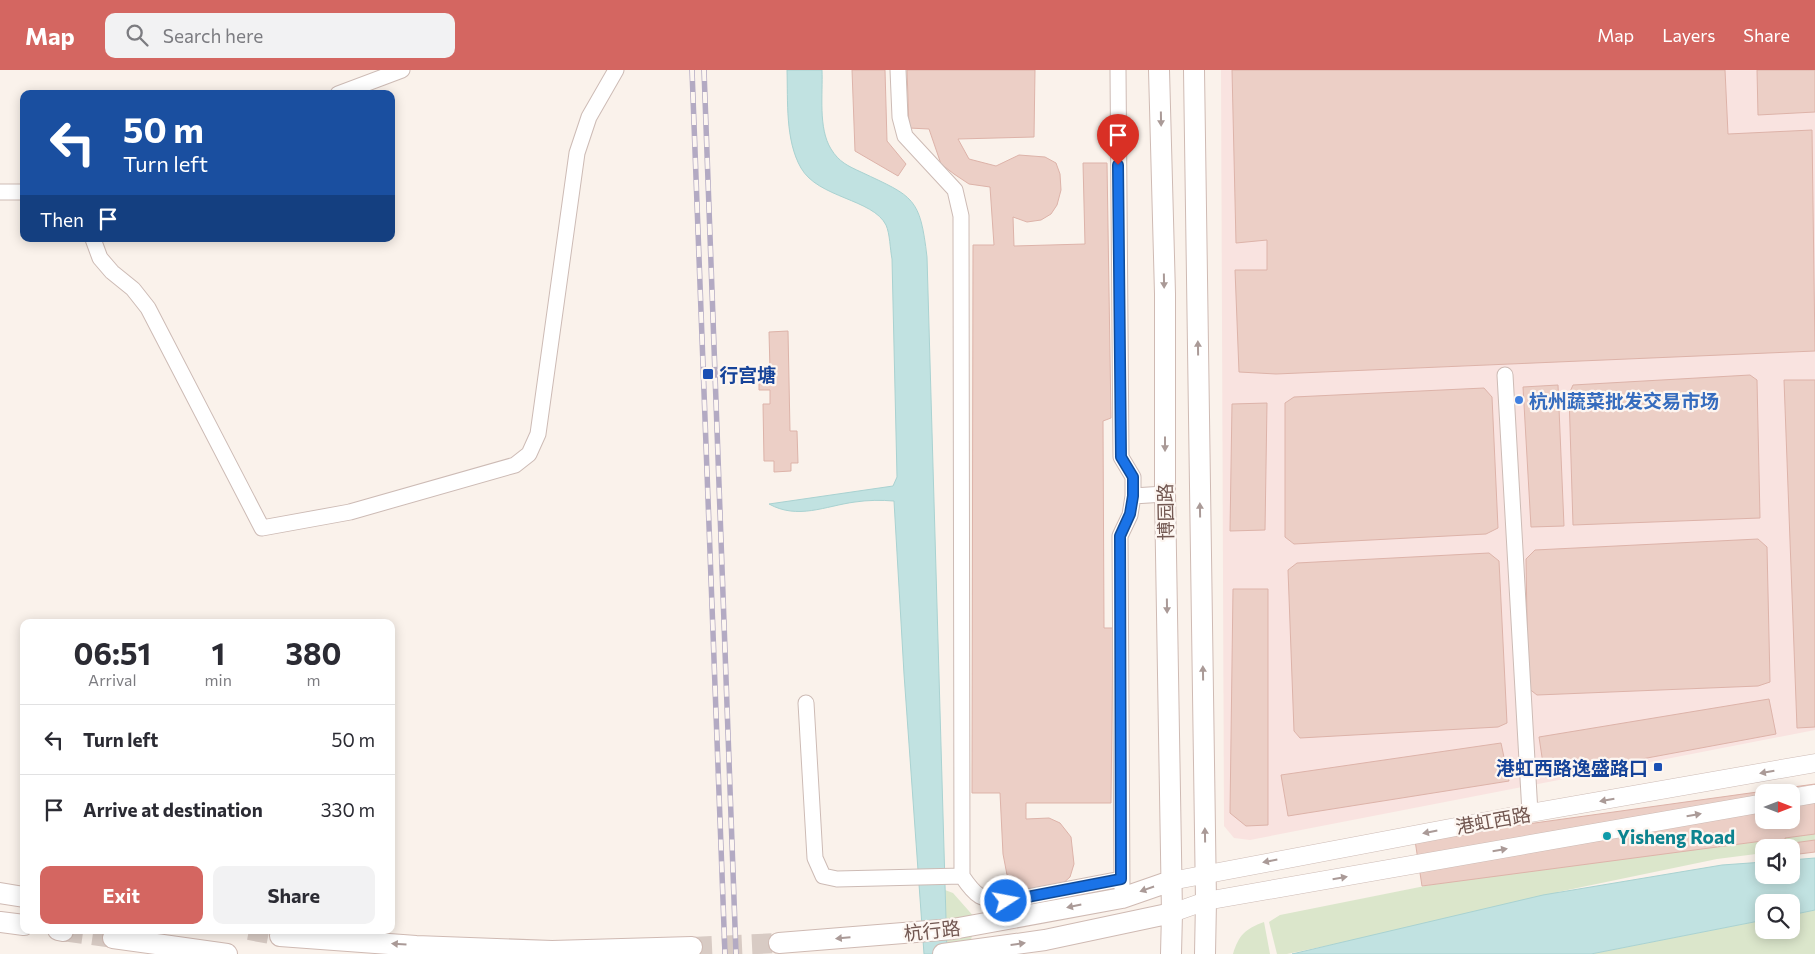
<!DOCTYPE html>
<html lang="en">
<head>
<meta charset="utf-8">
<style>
  :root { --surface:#fff; --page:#f2f2f3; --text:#2b2b33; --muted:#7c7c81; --line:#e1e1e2; --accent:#d46661 }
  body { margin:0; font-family:Commissioner,"Noto Sans SC",sans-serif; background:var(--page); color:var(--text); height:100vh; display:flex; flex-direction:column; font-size:19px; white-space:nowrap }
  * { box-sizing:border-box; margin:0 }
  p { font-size:16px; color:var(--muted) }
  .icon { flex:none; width:28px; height:28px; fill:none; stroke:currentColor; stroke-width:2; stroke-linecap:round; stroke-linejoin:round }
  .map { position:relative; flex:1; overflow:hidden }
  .side { position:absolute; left:20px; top:549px; width:375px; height:315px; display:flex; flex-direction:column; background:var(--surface); border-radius:10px; box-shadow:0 2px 12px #0003 }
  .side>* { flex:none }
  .top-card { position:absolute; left:20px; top:20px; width:375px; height:152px; border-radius:10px; box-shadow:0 2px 12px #0003; background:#1a4fa0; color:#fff; overflow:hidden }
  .needle { width:32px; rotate:90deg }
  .buttons { position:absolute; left:1755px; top:714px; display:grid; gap:10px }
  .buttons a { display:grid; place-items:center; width:45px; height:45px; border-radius:10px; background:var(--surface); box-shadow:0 2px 12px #0003; font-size:25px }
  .pin { position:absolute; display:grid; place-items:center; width:42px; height:42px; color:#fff; margin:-51px -21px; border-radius:50% 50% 50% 0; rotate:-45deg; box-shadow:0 0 5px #0007 }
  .pin .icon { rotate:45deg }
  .me { position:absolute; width:55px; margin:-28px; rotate:79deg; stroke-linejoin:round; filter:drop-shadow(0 0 4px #0008) }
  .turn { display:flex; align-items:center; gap:18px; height:105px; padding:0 20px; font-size:22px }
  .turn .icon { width:65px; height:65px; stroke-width:2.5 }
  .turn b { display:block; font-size:35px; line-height:42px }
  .then { display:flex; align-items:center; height:48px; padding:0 20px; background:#0003; gap:10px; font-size:19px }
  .eta { display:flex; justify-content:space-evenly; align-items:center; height:85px; text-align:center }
  .eta b { font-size:30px; font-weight:700; line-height:35px }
  .button { display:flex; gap:10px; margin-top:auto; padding:10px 20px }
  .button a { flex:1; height:58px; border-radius:10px; background:var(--accent); color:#fff; font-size:20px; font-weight:700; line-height:58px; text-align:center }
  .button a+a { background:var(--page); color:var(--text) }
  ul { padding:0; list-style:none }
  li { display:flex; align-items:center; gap:15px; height:70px; padding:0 20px; border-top:1px solid var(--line) }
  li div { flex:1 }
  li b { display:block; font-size:19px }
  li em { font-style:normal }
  header { display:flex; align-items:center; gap:30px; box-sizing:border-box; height:70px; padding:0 25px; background:var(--accent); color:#fff }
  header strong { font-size:24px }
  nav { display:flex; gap:28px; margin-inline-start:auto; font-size:18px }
  .search { width:350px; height:45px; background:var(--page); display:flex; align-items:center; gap:12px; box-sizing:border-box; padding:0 18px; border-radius:10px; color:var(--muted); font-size:19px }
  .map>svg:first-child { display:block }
  .commercial { fill:#f9e3e0 }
  .green { fill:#dbe6cb }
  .water { fill:#c1e2e1; stroke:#a9d2d1 }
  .building { fill:#eccfc6; stroke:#ddb3a9; fill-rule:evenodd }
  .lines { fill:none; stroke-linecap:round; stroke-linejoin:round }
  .secondary-tunnel { stroke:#d8cbc4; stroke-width:20; stroke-dasharray:20 10; stroke-linecap:butt }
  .minor-casing { stroke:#cdbbb5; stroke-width:17 }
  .tertiary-casing { stroke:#cdbbb5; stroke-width:19 }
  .secondary-casing { stroke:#cfbab3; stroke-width:22 }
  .minor { stroke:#fff; stroke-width:15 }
  .tertiary { stroke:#fff; stroke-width:18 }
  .secondary { stroke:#fff; stroke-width:20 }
  .rail-casing { stroke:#b3aac3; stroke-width:5.5 }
  .rail { stroke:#fdf6f1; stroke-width:4; stroke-dasharray:11; stroke-linecap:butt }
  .oneway { fill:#aa9a97 }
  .route-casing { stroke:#114b97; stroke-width:12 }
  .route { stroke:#1a73e8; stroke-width:9 }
  .transit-dot { fill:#1a4fb4; stroke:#fdf6f1; stroke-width:2 }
  .shop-dot { fill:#3f7fe0; stroke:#fdf6f1; stroke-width:2 }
  .culture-dot { fill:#0f9aa8; stroke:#fdf6f1; stroke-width:2 }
  .labels { text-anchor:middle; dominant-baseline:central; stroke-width:4.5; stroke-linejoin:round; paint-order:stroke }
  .transit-label { font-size:19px; font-weight:bold; fill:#164399; stroke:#fdf6f1; text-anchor:start }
  .shop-label { font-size:19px; font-weight:bold; fill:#366cbe; stroke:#fdf6f1; text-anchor:start }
  .street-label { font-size:19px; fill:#725751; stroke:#fdf6f1 }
  .culture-label { font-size:19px; font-weight:bold; fill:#0d838f; stroke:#fdf6f1; text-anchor:start }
</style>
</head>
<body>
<header>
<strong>Map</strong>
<div class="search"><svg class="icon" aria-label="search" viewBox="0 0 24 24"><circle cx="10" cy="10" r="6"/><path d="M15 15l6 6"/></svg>Search here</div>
<nav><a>Map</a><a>Layers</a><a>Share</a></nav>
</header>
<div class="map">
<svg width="1815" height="884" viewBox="0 0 1815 884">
  <rect width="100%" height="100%" fill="#faf2eb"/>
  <path class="commercial" d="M1221 0H1815V660L1250 770 1234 768 1224 756Z"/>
  <path class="green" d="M1815 757V776L1764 778V783L1717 789 1558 822 1546 830 1287 884H1277L1269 852 1280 845 1599 781Z
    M945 820 953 823 976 849 970 874 947 884Z
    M1815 840V884H1591L1764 850V860H1791V845Z
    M1264 852 1270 884H1233C1239 865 1245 859 1264 852Z"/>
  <path class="water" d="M787 0H822C823 24 818 58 831 79 839 92 848 96 861 102 914 127 920 127 927 187L947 884H924L904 604 894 431C882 430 868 430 855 432 825 436 798 450 769 434L893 416 897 407 892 189C890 179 890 164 886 155 873 129 818 128 801 98 785 70 788 31 787 0Z
    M1815 788V840L1791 845V832H1764V850L1591 884H1292L1543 825 1722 795 1764 792V805H1791V790Z"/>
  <path class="building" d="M852 0H885L887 71 906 94 898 106 855 81Z
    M907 0H1035L1034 67 958 69 969 89 996 96 1019 85 1045 87 1056 93 1060 104 1061 120 1057 135 1051 144 1041 150 1027 152 1013 147 1014 176 1085 174 1083 93H1107L1111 348 1103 351 1104 558H1113L1111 733H1026V749L1049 748 1060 753 1071 767 1074 794 1070 807 1060 816 1021 821 1008 810 1003 784 1000 723H972L973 175H994L990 117 969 114 954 104 941 94 929 59 909 58Z
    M1232 0H1725L1728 64 1812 60 1815 281 1276 304 1239 302 1235 200H1267V170L1236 173Z
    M1757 0H1815V42L1758 45Z
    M788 261 790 361H797L798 393H791V401L774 402V391H764L763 334H770V320H759V300H770L769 262Z
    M1750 305 1757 310 1760 448 1573 455 1569 324 1573 315Z
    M1784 310H1815V657L1797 658Z
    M1558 315 1564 456 1531 457 1523 317Z
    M1484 318 1492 327 1498 458 1486 464 1294 474 1285 467V333L1294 327Z
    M1267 333 1265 460 1230 461 1232 334Z
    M1758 469 1767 477 1770 612 1758 616 1537 625 1528 618 1526 489 1535 480Z
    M1489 483 1499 491 1507 653 1498 657 1300 668 1294 661 1288 500 1297 493Z
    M1233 519H1268V755L1246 756 1230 743Z
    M1769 629 1776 664 1545 707 1539 667Z
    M1501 673 1509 711 1288 746 1281 705Z
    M1815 714V764L1785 768 1786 774 1815 770V782L1791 785V778H1771L1770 770 1422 816 1414 764 1506 757ZM1764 722H1791V750H1764Z"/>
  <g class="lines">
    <path class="secondary-tunnel" d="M249 860 280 866
      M63 861 113 868
      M692 877 779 873"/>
    <defs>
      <path id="minor" d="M898 0 900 47 905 66 955 120 961 146 962 806C976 827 981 830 1006 831L1121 809
        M1118 0 1121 387 1133 407V426L1130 445 1120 466 1122 818
        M338 24 402 0
        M0 122H24
        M93 169 100 188 112 202 133 219 148 238 262 458 350 442 515 395 529 384 538 364 577 83 589 47 616 0
        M1505 305 1530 743
        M1133 426 1165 424
        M806 633 815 788 823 806 837 809 962 806"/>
      <path id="tertiary" d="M1791 728 1815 724
        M1171 811 1519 745 1815 693
        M1172 843 1206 831 1764 733"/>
      <path id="secondary" d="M1159 0 1165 224V424L1172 843 1171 884
        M1194 0 1206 831 1205 884
        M0 823 24 827
        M0 852 24 855
        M58 860 63 861
        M280 866 416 876 552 881 692 877
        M113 868 227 884
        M779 873 953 859 1122 828 1171 811
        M943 884 1045 870 1172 843"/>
    </defs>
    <use href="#minor" class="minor-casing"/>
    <use href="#tertiary" class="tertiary-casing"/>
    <use href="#secondary" class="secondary-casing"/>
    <use href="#minor" class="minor"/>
    <use href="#tertiary" class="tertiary"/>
    <use href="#secondary" class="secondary"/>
    <defs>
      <path id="rail" d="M692 0 725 884
        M704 0 736 884"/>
    </defs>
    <use href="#rail" class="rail-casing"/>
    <use href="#rail" class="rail"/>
  </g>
  <defs><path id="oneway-solid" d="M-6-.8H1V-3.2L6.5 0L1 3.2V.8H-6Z" transform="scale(1.25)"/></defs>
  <g class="oneway">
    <use href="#oneway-solid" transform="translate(1161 49) rotate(89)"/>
    <use href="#oneway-solid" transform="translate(1164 211) rotate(89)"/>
    <use href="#oneway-solid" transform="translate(1198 278) rotate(-91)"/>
    <use href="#oneway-solid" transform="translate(1165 374) rotate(90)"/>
    <use href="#oneway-solid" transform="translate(1200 440) rotate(-91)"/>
    <use href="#oneway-solid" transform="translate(1167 536) rotate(89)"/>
    <use href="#oneway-solid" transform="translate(1203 603) rotate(-91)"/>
    <use href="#oneway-solid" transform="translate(1767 702) rotate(170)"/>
    <use href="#oneway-solid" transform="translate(1607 730) rotate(170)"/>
    <use href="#oneway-solid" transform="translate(1694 745) rotate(-10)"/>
    <use href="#oneway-solid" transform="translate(1430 762) rotate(169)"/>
    <use href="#oneway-solid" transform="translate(1205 765) rotate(-91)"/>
    <use href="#oneway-solid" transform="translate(1500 780) rotate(-10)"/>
    <use href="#oneway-solid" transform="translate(1270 791) rotate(169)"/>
    <use href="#oneway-solid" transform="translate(1340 808) rotate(-10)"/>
    <use href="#oneway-solid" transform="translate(1147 819) rotate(161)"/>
    <use href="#oneway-solid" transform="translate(1074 836) rotate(168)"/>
    <use href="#oneway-solid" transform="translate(843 868) rotate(175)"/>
    <use href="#oneway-solid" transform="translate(399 874) rotate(-176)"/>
    <use href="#oneway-solid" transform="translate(1018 874) rotate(-8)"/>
  </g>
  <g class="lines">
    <defs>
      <path id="route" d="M1006 831 1121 809 1120 466 1130 444 1133 426V407L1121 387 1118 95"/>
    </defs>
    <use href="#route" class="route-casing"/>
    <use href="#route" class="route"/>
  </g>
  <g class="transit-dot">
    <rect x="702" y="298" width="12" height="12" rx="2.5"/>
    <rect x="1653" y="692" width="10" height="10" rx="2.5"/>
  </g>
  <circle class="shop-dot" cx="1519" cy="330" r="5"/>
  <circle class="culture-dot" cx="1607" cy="766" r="5"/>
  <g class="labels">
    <g class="transit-label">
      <text x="719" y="304">行宫塘</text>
      <text x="1648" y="697" text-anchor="end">港虹西路逸盛路口</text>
    </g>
    <g class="shop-label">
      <text x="1529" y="330">杭州蔬菜批发交易市场</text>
    </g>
    <g class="street-label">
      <text transform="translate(1165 442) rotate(-91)">博园路</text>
      <text transform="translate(1493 750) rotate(-10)">港虹西路</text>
      <text transform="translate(932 860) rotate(-6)">杭行路</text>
    </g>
    <g class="culture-label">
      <text x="1617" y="766">Yisheng Road</text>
    </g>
  </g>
</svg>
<div class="buttons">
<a><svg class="needle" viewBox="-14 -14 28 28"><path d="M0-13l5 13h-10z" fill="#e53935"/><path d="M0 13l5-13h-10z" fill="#7c7c81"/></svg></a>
<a><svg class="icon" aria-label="sound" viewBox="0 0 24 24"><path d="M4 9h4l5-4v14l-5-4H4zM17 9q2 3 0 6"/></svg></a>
<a><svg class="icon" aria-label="search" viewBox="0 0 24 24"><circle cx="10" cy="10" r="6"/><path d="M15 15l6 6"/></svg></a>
</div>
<div class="pin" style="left:1118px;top:95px;background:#d93025"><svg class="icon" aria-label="arrive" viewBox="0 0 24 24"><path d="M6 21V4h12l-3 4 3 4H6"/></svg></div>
<svg class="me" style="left:1006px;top:831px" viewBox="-20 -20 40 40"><circle r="17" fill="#1a73e8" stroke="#fff" stroke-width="3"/><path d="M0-11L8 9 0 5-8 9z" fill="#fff"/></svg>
<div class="top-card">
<div class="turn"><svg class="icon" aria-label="left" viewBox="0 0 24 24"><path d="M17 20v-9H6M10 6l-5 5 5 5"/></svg><div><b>50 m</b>Turn left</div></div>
<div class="then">Then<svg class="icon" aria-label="arrive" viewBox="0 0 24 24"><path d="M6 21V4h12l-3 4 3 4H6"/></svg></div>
</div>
<section class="side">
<div class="eta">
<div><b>06:51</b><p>Arrival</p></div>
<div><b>1</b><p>min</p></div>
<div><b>380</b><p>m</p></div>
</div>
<ul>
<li><svg class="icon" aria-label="left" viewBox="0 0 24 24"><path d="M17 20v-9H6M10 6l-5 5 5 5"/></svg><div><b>Turn left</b></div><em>50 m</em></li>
<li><svg class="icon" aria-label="arrive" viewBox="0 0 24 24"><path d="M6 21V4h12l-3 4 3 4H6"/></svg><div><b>Arrive at destination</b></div><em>330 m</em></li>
</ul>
<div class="button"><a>Exit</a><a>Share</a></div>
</section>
</div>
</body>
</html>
